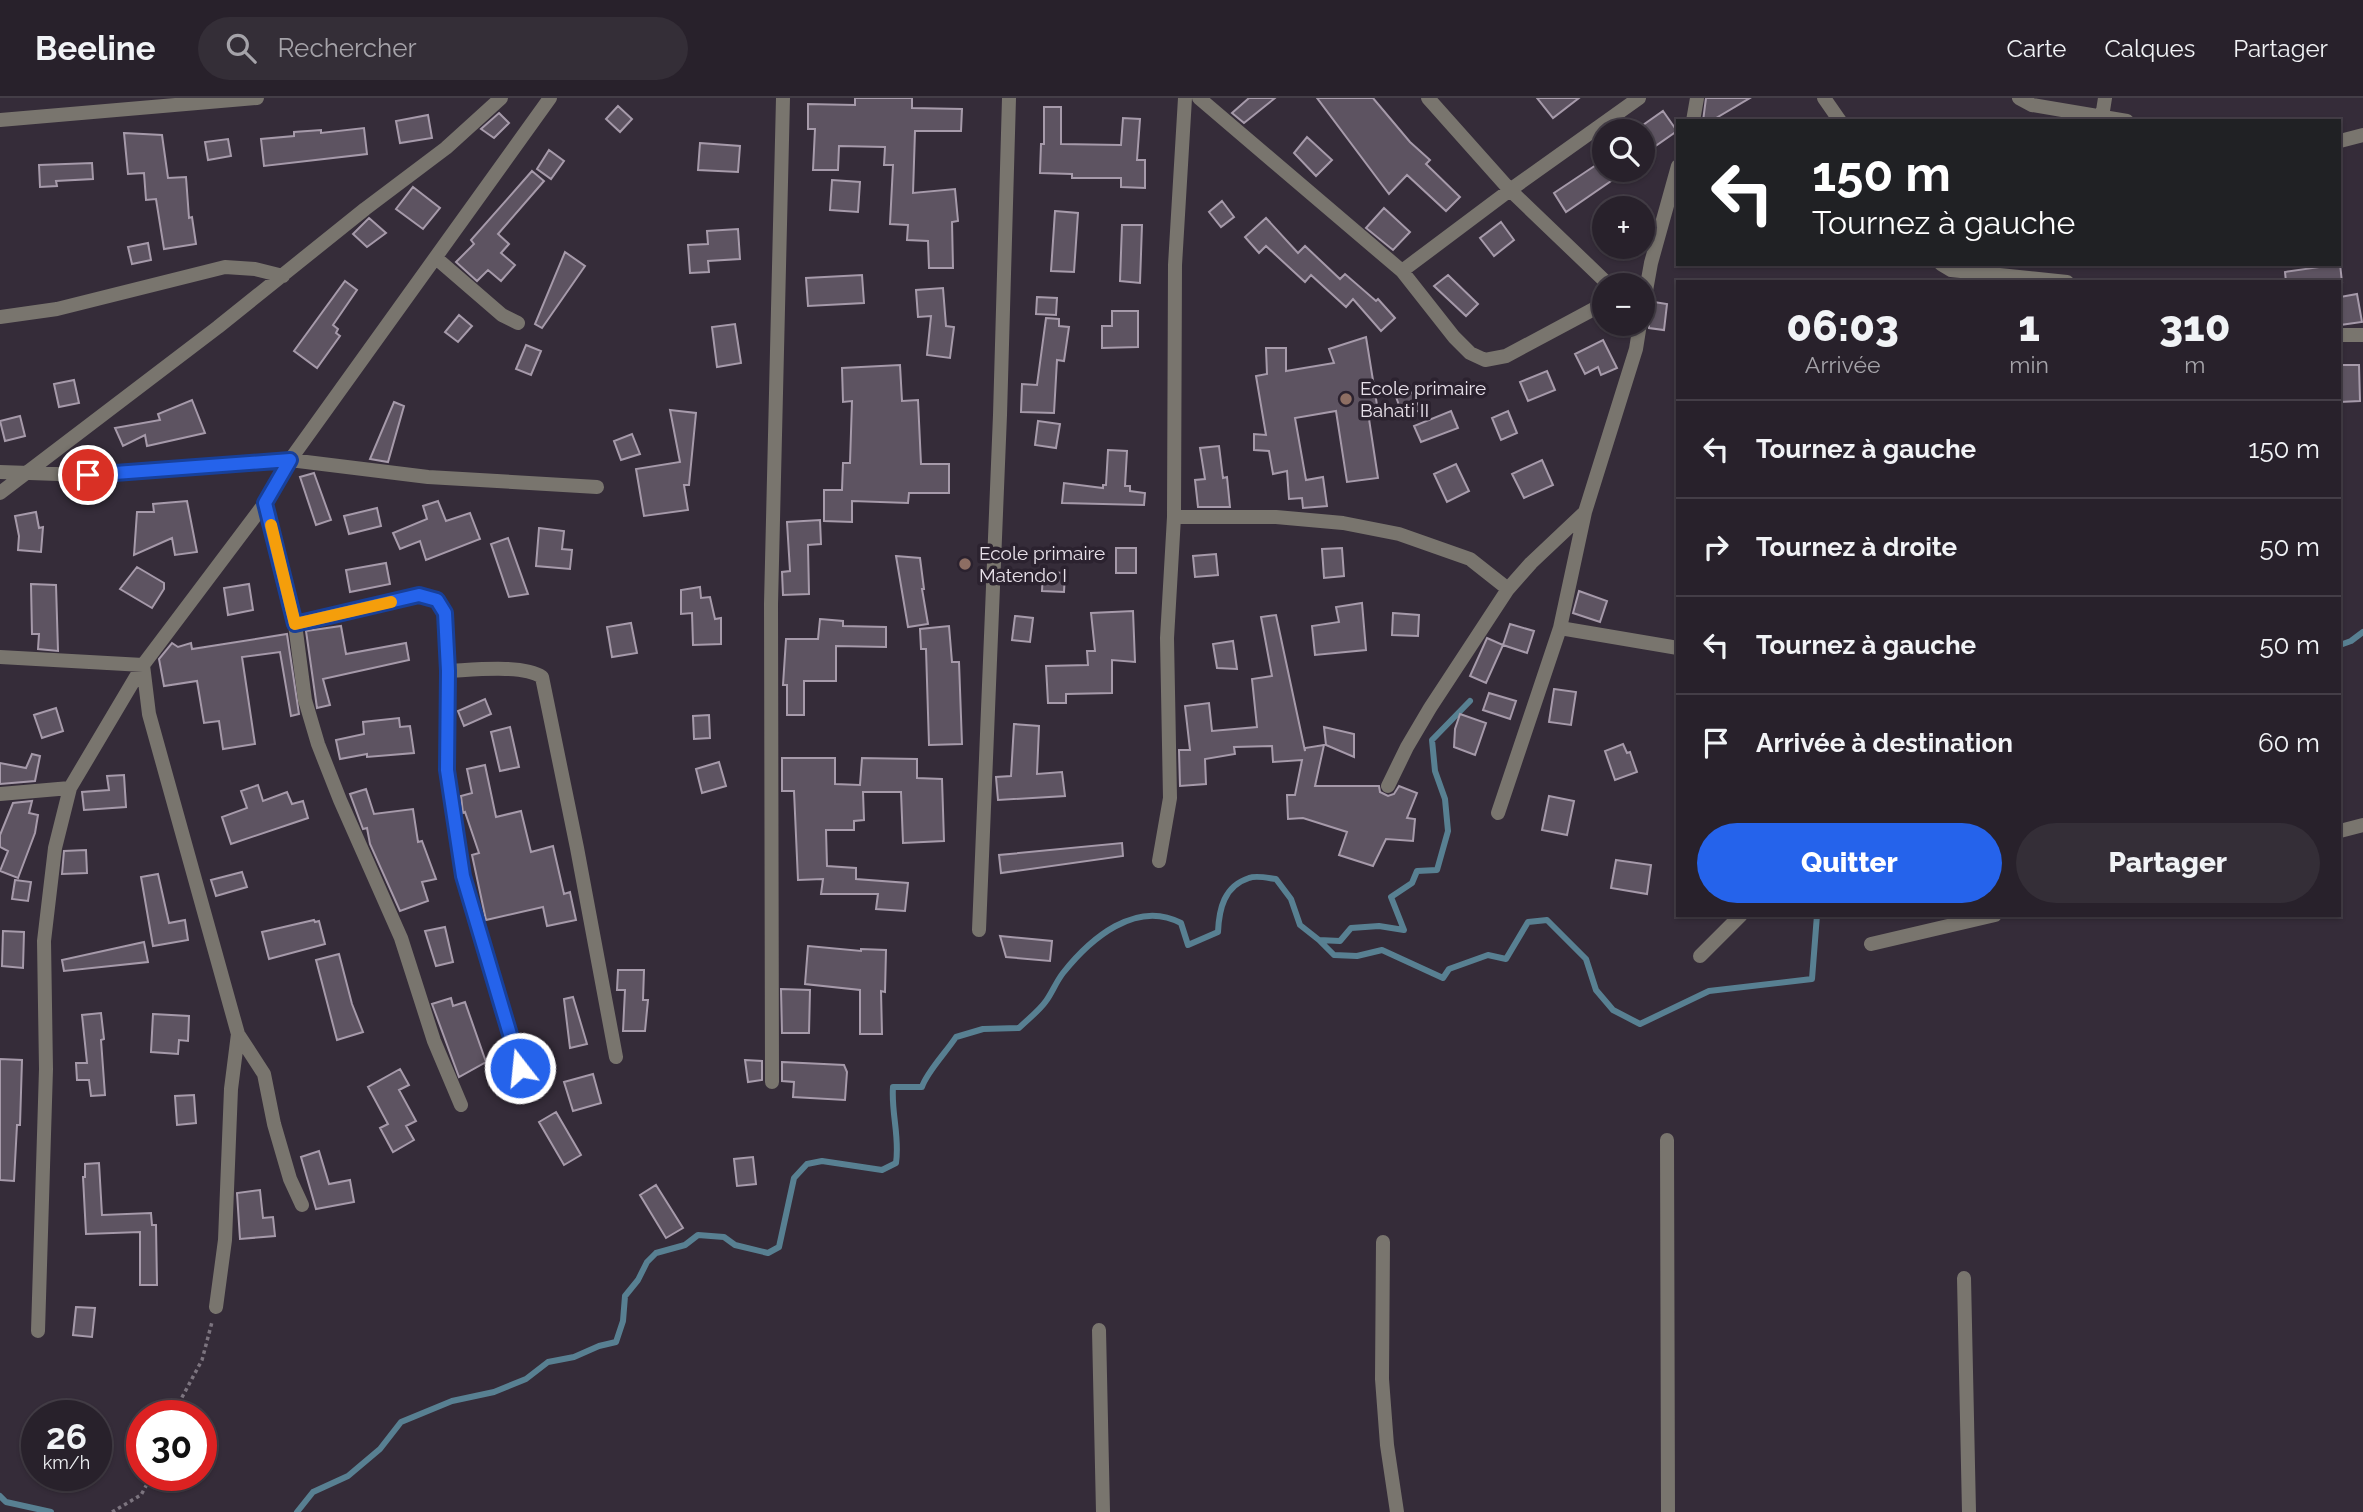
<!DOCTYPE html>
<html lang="fr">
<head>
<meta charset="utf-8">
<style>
  :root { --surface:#28212b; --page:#342e37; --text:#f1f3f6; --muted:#a5a3a9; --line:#443e47; --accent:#2563eb }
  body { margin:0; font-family:Raleway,sans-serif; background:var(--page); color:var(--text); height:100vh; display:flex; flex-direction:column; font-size:26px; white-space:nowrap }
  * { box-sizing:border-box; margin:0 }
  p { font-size:23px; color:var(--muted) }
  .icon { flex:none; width:38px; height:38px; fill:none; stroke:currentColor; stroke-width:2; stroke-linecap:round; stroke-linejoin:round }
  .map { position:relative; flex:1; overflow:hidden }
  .drawer { position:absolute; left:1676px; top:182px; width:665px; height:637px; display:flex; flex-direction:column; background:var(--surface); border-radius:0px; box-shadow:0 2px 5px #0004,0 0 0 2px var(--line) }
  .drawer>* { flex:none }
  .guide { position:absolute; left:1676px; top:21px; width:665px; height:147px; border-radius:0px; box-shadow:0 2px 5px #0004,0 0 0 2px var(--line); background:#202124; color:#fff; overflow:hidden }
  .tools { position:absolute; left:1592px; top:21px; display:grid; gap:14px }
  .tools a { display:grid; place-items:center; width:63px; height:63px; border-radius:50%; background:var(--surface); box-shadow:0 2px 5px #0004,0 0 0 2px var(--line); font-size:35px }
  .speed { position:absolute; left:21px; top:1302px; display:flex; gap:14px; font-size:35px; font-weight:700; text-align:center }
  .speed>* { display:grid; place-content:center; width:91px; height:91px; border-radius:50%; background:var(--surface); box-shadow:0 2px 5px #0004,0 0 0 2px var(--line); line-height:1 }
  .speed small { font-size:18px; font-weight:400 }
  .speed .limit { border:10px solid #d22; background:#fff; color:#111 }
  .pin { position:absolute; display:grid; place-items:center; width:60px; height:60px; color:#fff; margin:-30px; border:4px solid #fff; border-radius:50%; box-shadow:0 2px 7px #0007 }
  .me { position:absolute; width:77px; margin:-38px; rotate:344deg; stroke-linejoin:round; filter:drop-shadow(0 0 5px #0008) }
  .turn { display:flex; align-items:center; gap:24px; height:147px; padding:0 21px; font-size:32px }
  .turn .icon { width:91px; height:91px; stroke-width:2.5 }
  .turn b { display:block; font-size:49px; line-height:60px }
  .eta { display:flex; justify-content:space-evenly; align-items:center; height:119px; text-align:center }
  .eta b { font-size:42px; font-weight:800; line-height:49px }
  .button { display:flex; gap:14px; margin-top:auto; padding:14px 21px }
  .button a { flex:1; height:80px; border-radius:42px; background:var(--accent); color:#fff; font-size:28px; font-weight:800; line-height:80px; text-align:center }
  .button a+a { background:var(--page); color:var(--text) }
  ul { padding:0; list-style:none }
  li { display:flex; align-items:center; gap:21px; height:98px; padding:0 21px; border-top:2px solid var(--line) }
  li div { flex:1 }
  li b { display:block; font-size:26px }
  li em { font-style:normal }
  header { display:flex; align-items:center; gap:42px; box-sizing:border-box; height:98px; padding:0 35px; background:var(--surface); border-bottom:2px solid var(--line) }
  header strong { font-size:33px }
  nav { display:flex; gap:38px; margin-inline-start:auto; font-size:24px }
  .search { width:490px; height:63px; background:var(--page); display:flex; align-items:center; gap:18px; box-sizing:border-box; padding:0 24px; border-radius:38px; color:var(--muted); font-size:26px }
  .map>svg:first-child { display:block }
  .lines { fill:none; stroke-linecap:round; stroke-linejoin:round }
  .stream { stroke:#588092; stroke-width:6 }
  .building { fill:#5d5361; stroke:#a69aaa; stroke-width:2 }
  .path { stroke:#7c747f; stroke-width:3.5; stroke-dasharray:3.5 3.5; stroke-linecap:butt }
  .street { stroke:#79756e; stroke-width:14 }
  .route-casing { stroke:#184099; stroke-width:18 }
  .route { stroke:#2563eb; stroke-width:12 }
  .slow { stroke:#f59e0b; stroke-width:12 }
  .education-dot { fill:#8d6e63; stroke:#2b222f; stroke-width:2.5 }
  .labels { text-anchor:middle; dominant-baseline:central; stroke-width:7; stroke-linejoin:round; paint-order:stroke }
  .poi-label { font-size:19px; fill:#e8e1ea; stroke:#2b222f; text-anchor:start }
</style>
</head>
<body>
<header>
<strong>Beeline</strong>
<div class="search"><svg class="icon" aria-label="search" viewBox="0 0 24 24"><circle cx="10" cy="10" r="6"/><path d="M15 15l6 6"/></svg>Rechercher</div>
<nav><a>Carte</a><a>Calques</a><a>Partager</a></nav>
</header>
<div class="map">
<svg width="2363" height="1414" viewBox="0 0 2363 1414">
  <rect width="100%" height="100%" fill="#352c39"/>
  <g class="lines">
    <path class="stream" d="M2340 547 2351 543 2363 534
      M1319 842 1334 857 1357 858 1382 852 1443 880 1449 871 1488 857 1506 861 1528 824 1547 822 1586 861 1596 892 1613 912 1640 926 1709 893 1812 881 1817 817
      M0 1398 6 1404 51 1414
      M297 1414 313 1394 348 1378 380 1351 401 1324 452 1303 494 1294 526 1281 548 1264 574 1259 599 1248 616 1244 623 1223 625 1198 638 1182 647 1164 656 1155 685 1147 698 1137 724 1139 735 1147 768 1155 779 1149 794 1080 807 1066 822 1063 882 1072 896 1065C900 1039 891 1015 893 989H922C926 975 947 953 956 939L983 931 1019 930C1028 921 1039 913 1046 903 1052 895 1056 884 1063 875 1090 841 1136 801 1181 825L1188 847 1218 834C1219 811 1224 788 1249 780 1256 777 1268 780 1276 781L1291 801 1300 827 1319 842 1340 843 1351 830 1379 828 1404 832 1391 799 1412 785 1417 773 1437 772 1448 733 1445 701 1435 673 1432 642 1470 603"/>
  </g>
  <path class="building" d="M855 0H912V10L962 11 961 33H915L913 95 955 91 958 123 952 124 953 170H929L928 143 907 142 908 127 890 126 893 67H884L885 49 839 48 838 72H813L815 31H808V6L855 7Z
    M1249 0H1275L1244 25 1232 15Z
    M1317 0H1373L1410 44 1430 62 1426 66 1460 99 1446 113 1407 77 1389 96Z
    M1537 0H1579L1553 20Z
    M1706 0H1750L1711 23H1703Z
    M618 8 632 21 620 34 606 21Z
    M1044 9H1061V46L1121 47 1123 20 1140 21 1137 62H1145V90L1121 89V80H1072V76L1040 75 1041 46H1044Z
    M1663 13 1677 33 1654 49 1643 33V27Z
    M499 15 509 25 494 40 481 31Z
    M428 17 432 40 400 45 396 23Z
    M364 30 367 56 264 68 261 41 294 38V34L321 32V35Z
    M124 35 162 37 168 80 186 79 189 120 192 119 196 146 164 151 156 101 146 102 144 75 128 76Z
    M1307 39 1332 62 1316 78 1294 55Z
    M228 41 231 58 208 62 205 44Z
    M700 45 740 48 738 74 698 72Z
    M549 52 564 63 551 81 537 71Z
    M1605 61V72H1627L1566 114 1554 95Z
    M92 65 93 81 56 83 57 88 40 89 39 67Z
    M532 73 544 83 498 136 509 146 501 155 515 167 501 183 488 172 477 183 456 164 474 146 471 142Z
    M832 82 860 84 858 114 830 112Z
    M413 89 440 110 423 131 396 111Z
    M1222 103 1234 119 1221 129 1209 114Z
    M1384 110 1410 134 1393 152 1366 130Z
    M1055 113 1078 115 1074 174 1051 173Z
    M369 120 386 135 367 149 353 136Z
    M1266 120 1298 155 1305 148 1340 181 1345 176 1376 203 1378 201 1395 220 1381 233 1353 201 1346 209 1311 177 1305 184 1266 148 1259 155 1245 139Z
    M1501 124 1514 142 1494 158 1480 140Z
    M1122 127H1142L1140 185 1120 183Z
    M738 131 740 161 708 163 709 174 690 175 688 147 708 146 707 133Z
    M148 145 151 162 132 166 128 149Z
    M565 154 585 168 542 230 535 226Z
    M2320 166H2340L2342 184H2286L2285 174 2320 169Z
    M862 177 864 205 808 208 806 180Z
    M1448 177 1478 206 1466 218 1434 188Z
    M345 183 357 192 333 227 338 231 336 235 340 238 317 270 294 253Z
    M943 190 946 228 954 229 950 260 927 257 931 218 918 219 916 192Z
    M2357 196 2362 224 2340 227V199Z
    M1037 199 1057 200 1056 217 1036 216Z
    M1654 204 1667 206 1664 232 1649 230V223L1646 218 1651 215Z
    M1112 213H1138V249L1102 250V228H1112Z
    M459 217 472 228 458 244 445 234Z
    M1046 220 1059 221V228L1069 229 1064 263 1057 262 1054 315 1021 314 1022 286 1037 287Z
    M735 226 741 265 717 269 712 229Z
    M1366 239 1377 307 1367 308 1378 380 1347 384 1336 313 1295 320 1306 382 1323 379 1327 408 1303 410 1302 400 1289 401 1287 373 1273 376 1269 353 1254 352V336L1266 337 1256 278 1267 276 1266 250H1286V273L1334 265 1329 251Z
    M1603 242 1617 270 1601 277 1598 269 1585 276 1575 256Z
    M526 247 541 253 531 277 516 271Z
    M900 267 902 303 918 302 921 366H949V395H909L908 405 852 403V424L824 423V392H842L843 365H850L852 303 843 304 842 270Z
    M2340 267H2359L2360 303 2340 304Z
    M1547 273 1555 292 1528 303 1520 284Z
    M74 282 79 305 59 309 54 286Z
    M1412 294 1421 312 1403 318 1396 299Z
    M192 302 205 335 147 348 145 337 123 348 115 330 160 322 158 316Z
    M394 304 404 308 388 364 370 361Z
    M670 312 696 315 689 387H684L688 412 644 418 636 371 680 364Z
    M1451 313 1458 330 1421 344 1414 328Z
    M1508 313 1517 335 1501 342 1492 320Z
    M20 318 25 338 5 343 0 323Z
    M1038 323 1060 326 1056 350 1035 347Z
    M632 336 640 356 621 362 614 343Z
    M1219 348 1223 380 1227 379 1230 409H1198L1195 382 1205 381 1200 350Z
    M1108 352 1127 353 1125 388H1130V393L1145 395 1144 407 1062 405 1064 385 1103 390V387H1106Z
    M1542 362 1553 387 1524 400 1512 376Z
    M1456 366 1469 393 1447 404 1434 376Z
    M314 375 331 422 316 427 300 379Z
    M187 403 197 454 175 457 172 440 134 457 137 414H154L153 406Z
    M438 403 446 423 470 415 480 441 426 462 420 443 400 451 393 435 427 421 423 408Z
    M377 410 381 428 349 436 344 418Z
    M36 414 39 430 43 429 41 454 18 452 19 438 15 418Z
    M820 422 821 446 808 447 809 496 783 497 782 474 790 473 787 424Z
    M539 430 564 433 562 451 572 452 570 471 536 468Z
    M508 440 528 496 509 499 491 446Z
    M1116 450H1136V475H1116Z
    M1342 450 1344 478 1324 480 1322 451Z
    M1216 456 1218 477 1195 479 1193 458Z
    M896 458 920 460 924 491H922L928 526 908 529Z
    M386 465 390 486 350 494 346 472Z
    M137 469 164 485V491L152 510 120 491Z
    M1043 474 1065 475 1064 494 1042 493Z
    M31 486 56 487 58 553 38 551 39 536H32Z
    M249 486 253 512 228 517 224 490Z
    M700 489 701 500 710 499 715 521 721 520V546L693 547 692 515 681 516V492Z
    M1579 493 1607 503 1600 524 1573 515Z
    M1362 505 1366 552 1315 557 1312 528 1339 524 1336 509Z
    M1133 513 1135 564 1112 562V595L1066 596V605H1048L1046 568 1088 567 1087 553H1095L1091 515Z
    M1393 515 1419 517 1418 538 1392 537Z
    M1276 517 1305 653V650L1324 647 1315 688H1379L1380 694 1388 698 1394 696 1399 688 1417 695 1407 720 1415 721 1413 743 1386 741 1373 768 1339 757 1347 734 1303 720 1288 721 1287 697H1295L1302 662 1273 664 1272 648 1234 649 1235 656 1205 661 1206 686 1180 688 1179 652H1190L1185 608 1209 605 1212 633 1257 629 1252 581 1272 578 1261 519Z
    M1015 518 1033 520 1030 544 1012 542Z
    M820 521 843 523V528L886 529V549L836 548V583H804V617H787V587H783L786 541H818Z
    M631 525 637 555 612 559 607 529Z
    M1510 526 1534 533 1527 555 1503 547Z
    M341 528 346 556 406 545 409 562 323 581 330 607 317 610 306 533Z
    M949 528 952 564H959L962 646 929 647 926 551H921L920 531Z
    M287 536 299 616 291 618 280 554 242 559 255 646 223 651 219 623 204 625 197 583 164 588 159 561 172 545 178 549 191 545 192 551Z
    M1487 540 1503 547 1486 585 1470 578Z
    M1233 543 1237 571 1217 570 1213 546Z
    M1554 591 1576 594 1571 627 1549 624Z
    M1489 595 1516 603 1510 621 1483 612Z
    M485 601 491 616 464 628 458 613Z
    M56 610 63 633 42 640 34 617Z
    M1460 616 1486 625 1475 657 1454 649 1455 631Z
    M709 617 710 640 694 641 693 618Z
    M399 620 400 629 410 628 414 655 367 659V656L340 661 336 642 364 636 363 624Z
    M1014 626 1039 628 1037 676 1062 674 1065 698 998 702 996 679 1011 678Z
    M510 629 519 669 500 673 491 634Z
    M1324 629 1354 636V659L1326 647Z
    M1623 646 1627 655 1630 654 1637 674 1615 682 1605 653Z
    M32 656 40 658 35 683 0 686V665L26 670Z
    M782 660H835V686L860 687 862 660 917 661V680L942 681 944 743 903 745 901 694H863L864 722 854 723V732H826L827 768 856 770V781L908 785 905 813 876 811 878 796H821L823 781 798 782 794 693H782Z
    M719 664 726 688 702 695 696 671Z
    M485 667 496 719 521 713 531 754 553 748 564 796 570 794 576 822 547 828 543 809 486 822 472 757 479 755 465 714 463 715 461 698 472 695 467 671Z
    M124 677 126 709 84 712 82 694 109 692 107 678Z
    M258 687 263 703 287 694 292 706 303 703 308 720 231 746 222 719 247 710 241 693Z
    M366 691 374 716 413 711 418 744 422 743 436 781 422 784 428 803 400 813 370 746 367 730 363 731 350 696Z
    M1549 698 1574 703 1567 737 1542 732Z
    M32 703 29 715 38 717 35 735 18 780 0 773 8 753 0 749V737L13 705Z
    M1122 745 1123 758 1001 775 999 757Z
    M86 752 87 775 62 776 64 753Z
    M1616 762 1651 767 1647 796 1611 790Z
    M242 774 247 789 216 798 211 782Z
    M158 776 169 825 185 822 188 842 153 848 141 779Z
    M15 782 31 784 28 803 12 801Z
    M314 822 315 824 319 823 325 846 269 861 262 834Z
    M445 829 453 864 436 868 425 833Z
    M3 833 24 834 23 870 2 868Z
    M1000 838 1052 843 1050 863 1006 859Z
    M144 844 148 864 64 873 62 862Z
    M808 848 861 853V851L886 852 885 894 881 893 882 936H860V892L805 886Z
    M339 856 352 906 363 934 337 942 316 862Z
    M618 872H644L643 902H648L645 933H623L625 892H617Z
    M781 891 810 892 809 935H782Z
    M573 899 587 946 570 950 564 901Z
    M451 900 453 908 465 904 486 964 459 979 432 906Z
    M101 915 104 941 101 942 105 997 91 998 89 982H77L76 965H87L82 917Z
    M153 916 189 918 188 943 179 942 178 956 151 954Z
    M0 961 22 962 20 1027H17L14 1083 0 1082Z
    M745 962 762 963V982L748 984Z
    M782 964 844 967 847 974 845 1002 793 999 794 984 782 983Z
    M400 971 409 987 399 992 416 1023 406 1028 414 1042 393 1054 380 1030 388 1026 368 989Z
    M593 976 601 1005 573 1013 564 984Z
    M194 997 196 1025 177 1027 175 998Z
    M556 1014 581 1057 564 1067 539 1024Z
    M319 1053 329 1086 350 1082 354 1104 316 1111 301 1059Z
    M753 1059 756 1086 737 1088 734 1061Z
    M99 1065 102 1117 151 1115 152 1127H156L157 1187H140V1134L86 1136 83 1079H85V1066Z
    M656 1087 683 1130 666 1140 640 1097Z
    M260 1092 263 1120 273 1119 275 1138 240 1141 237 1095Z
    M76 1209 95 1210 92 1239 73 1237Z"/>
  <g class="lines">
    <path class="path" d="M172 1318 202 1262 212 1224
      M112 1414 141 1397 152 1377"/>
    <path class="street" d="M1199 0 1402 173 1454 239 1470 255 1485 262 1506 258 1605 205
      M1428 0 1510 92 1609 187
      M1824 0 1840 23
      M2019 0 2032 7 2127 23
      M2102 19 2105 0
      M0 22 257 0
      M1693 23 1697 0
      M2340 43 2363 37
      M436 160 502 217 518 225
      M1941 166 1951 172 2067 184
      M1402 173 1510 92 1639 0
      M1643 209 1651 165 1678 68
      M0 219 57 211 225 169 255 171 283 178
      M2340 237H2363
      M0 374 88 377 290 362 428 379 597 389
      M0 395 218 229 365 111 446 50 501 0
      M265 405 295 526 305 602 318 646 340 702 401 840 434 943 461 1007
      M1174 419H1276L1343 425 1399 436 1470 461 1508 491
      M295 526 419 497 437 502 445 515 448 573 447 672 463 778 528 996
      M1560 530 1678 550
      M0 559 143 567 149 616 238 936 264 976 274 1026 290 1081 302 1107
      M448 573C472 572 523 566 542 579L577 750 616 959
      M1388 688 1407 649 1430 610 1508 491 1531 465 1584 415
      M0 696 70 690
      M1498 715 1560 530 1585 414 1636 251 1640 226
      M2340 733 2363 727
      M1159 763 1170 700 1167 540 1174 419 1175 167 1185 0
      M979 832 1000 317 1009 0
      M1871 846 1995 817
      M1700 858 1741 817
      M772 984 771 506 783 0
      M1667 1042 1668 1414
      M1383 1144 1382 1281 1387 1347 1397 1414
      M1964 1180 1969 1414
      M216 1209 225 1142 231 991 238 936
      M1099 1232 1103 1414
      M38 1233 46 971 44 843 55 750 70 690 143 567 265 405 290 362 550 0"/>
  </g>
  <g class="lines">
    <defs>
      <path id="route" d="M88 377 290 362 265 405 295 526 419 497 437 502 445 515 448 573 447 672 463 778 520 970"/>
    </defs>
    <use href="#route" class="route-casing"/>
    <use href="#route" class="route"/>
    <path class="slow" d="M271 427 295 526 391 504"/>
  </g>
  <g class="education-dot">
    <circle cx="1346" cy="301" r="7"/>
    <circle cx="965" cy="466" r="7"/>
  </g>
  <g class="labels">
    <g class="poi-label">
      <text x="1360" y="290">Ecole primaire<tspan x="1360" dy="22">Bahati II</tspan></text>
      <text x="979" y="455">Ecole primaire<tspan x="979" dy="22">Matendo I</tspan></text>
    </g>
  </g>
</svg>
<div class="tools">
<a><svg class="icon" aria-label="search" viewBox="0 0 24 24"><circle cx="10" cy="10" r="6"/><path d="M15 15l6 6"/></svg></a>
<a>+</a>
<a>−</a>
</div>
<div class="speed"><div>26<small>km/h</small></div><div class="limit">30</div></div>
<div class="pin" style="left:88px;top:377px;background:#d93025"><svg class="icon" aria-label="arrive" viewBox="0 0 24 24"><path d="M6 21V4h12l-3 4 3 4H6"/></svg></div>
<svg class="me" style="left:520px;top:970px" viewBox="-20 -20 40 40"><circle r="17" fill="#2563eb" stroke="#fff" stroke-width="3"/><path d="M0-11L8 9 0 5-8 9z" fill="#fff"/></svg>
<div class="guide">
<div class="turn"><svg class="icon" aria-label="left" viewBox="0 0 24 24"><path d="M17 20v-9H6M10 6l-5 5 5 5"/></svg><div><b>150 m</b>Tournez à gauche</div></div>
</div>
<section class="drawer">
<div class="eta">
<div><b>06:03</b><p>Arrivée</p></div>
<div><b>1</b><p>min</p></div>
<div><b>310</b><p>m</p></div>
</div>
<ul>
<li><svg class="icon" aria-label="left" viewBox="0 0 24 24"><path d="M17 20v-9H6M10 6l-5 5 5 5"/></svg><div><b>Tournez à gauche</b></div><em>150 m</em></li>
<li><svg class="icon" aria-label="right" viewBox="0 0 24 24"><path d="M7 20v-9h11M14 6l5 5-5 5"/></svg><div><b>Tournez à droite</b></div><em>50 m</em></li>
<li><svg class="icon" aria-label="left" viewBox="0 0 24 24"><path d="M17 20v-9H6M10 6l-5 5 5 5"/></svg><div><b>Tournez à gauche</b></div><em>50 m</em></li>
<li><svg class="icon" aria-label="arrive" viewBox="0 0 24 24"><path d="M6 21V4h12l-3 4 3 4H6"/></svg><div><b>Arrivée à destination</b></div><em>60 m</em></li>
</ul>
<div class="button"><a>Quitter</a><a>Partager</a></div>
</section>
</div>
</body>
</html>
